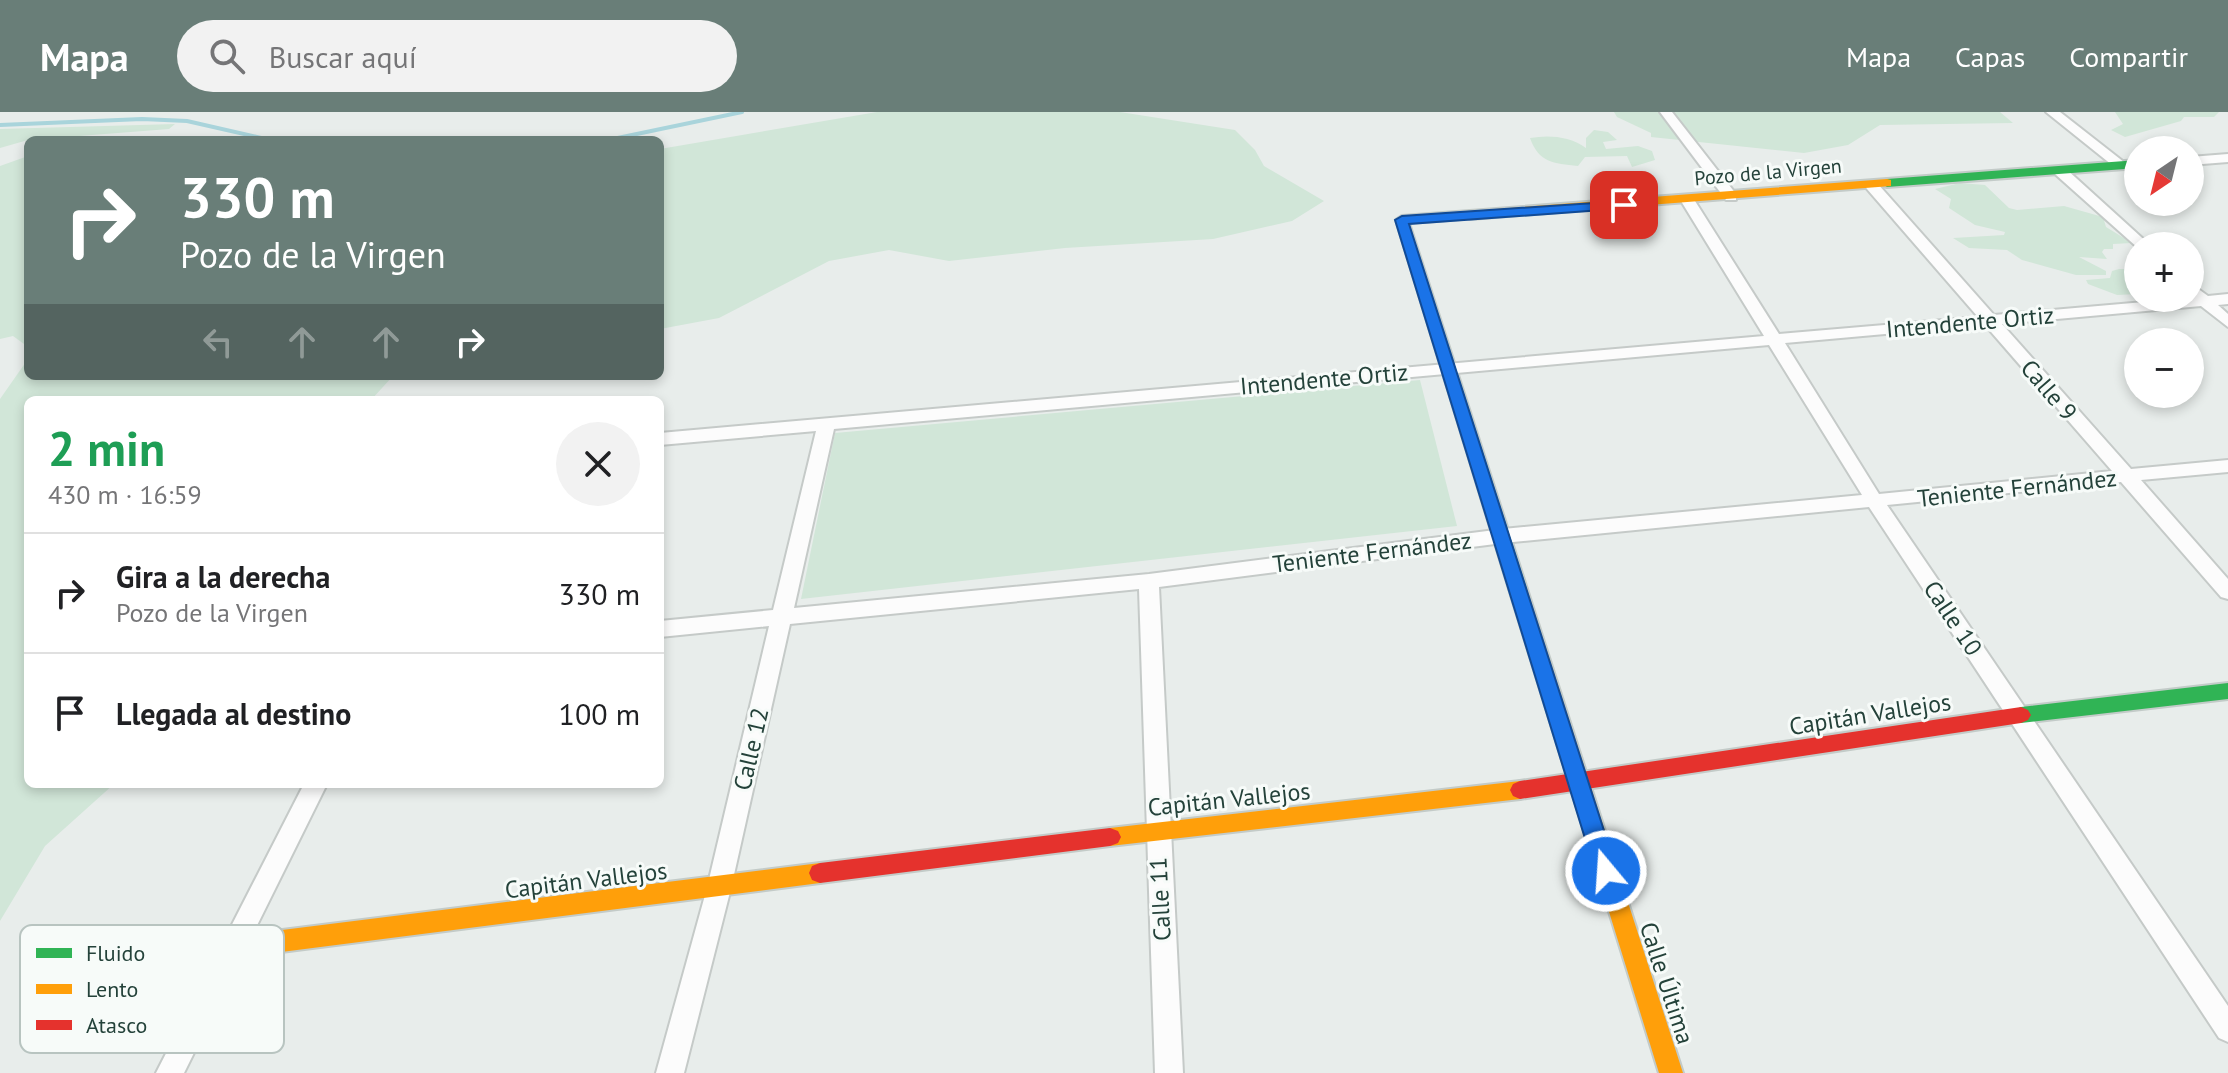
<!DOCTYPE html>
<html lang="es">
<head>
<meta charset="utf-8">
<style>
  :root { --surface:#fff; --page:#f2f2f2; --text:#202124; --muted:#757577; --line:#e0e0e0; --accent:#697e78 }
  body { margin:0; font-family:"PT Sans",sans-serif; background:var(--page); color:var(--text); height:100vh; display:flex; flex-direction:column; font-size:30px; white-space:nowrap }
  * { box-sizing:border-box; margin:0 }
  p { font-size:26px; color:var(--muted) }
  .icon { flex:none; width:44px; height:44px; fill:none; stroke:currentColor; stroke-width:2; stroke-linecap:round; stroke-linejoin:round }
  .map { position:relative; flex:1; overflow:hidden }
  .details { position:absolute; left:24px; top:284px; width:640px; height:392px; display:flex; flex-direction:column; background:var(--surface); border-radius:12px; box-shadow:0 4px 12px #0003 }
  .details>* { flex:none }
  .top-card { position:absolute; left:24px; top:24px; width:640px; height:244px; border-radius:12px; box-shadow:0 4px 12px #0003; background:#697e78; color:#fff; overflow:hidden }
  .needle { width:52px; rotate:215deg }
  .buttons { position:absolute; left:2124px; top:24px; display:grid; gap:16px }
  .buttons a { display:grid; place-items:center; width:80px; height:80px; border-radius:50%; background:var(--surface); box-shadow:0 4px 12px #0003; font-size:40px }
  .pin { position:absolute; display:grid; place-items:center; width:68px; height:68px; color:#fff; margin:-34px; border-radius:16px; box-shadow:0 4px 12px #0006 }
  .me { position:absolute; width:88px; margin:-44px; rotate:342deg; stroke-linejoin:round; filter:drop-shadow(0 0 6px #0008) }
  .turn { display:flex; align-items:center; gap:28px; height:168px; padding:0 24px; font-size:36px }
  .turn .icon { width:104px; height:104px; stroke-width:2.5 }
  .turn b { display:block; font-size:56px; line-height:68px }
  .lanes { display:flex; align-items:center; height:76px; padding:0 24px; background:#0003; justify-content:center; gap:40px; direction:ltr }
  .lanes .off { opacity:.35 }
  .round { display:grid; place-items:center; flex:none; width:84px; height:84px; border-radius:42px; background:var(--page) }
  .head { display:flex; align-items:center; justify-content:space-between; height:136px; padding:0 24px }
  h1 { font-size:48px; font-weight:600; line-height:60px; color:#1e9e55 }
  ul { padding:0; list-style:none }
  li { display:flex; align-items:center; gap:24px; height:120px; padding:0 24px; border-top:2px solid var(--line) }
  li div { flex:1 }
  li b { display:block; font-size:30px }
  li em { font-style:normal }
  header { display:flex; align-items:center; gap:48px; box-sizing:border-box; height:112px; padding:0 40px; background:var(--accent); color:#fff }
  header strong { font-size:38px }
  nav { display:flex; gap:44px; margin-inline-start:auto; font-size:28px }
  .search { width:560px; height:72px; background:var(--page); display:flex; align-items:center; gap:20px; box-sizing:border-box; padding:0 28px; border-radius:44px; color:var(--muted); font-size:30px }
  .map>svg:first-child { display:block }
  .green { fill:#d1e6d8 }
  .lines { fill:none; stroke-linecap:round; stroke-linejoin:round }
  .stream { stroke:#a9d4db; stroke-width:4 }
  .street-casing { stroke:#c5cac8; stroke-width:4 }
  .fast-casing { stroke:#c3cbc8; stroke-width:4 }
  .slow-casing { stroke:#c3cbc8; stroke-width:4 }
  .jam-casing { stroke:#c3cbc8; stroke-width:4 }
  .street { fill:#fcfcfc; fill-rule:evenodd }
  .fast { fill:#30b455; fill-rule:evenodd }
  .slow { fill:#ff9f0a; fill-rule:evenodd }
  .jam { fill:#e5322d; fill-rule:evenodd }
  .route { fill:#1a73e8; stroke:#114b97; stroke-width:2 }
  .labels { text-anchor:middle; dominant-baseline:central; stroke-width:6; stroke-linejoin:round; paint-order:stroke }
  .far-street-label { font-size:20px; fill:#24423a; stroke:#f7fbf9 }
  .street-label { font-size:24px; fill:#24423a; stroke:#f7fbf9 }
  .key { fill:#f7fbf9; stroke:#b8c4c0; stroke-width:2 }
  .key-label { font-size:22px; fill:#24423a }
</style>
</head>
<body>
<header>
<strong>Mapa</strong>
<div class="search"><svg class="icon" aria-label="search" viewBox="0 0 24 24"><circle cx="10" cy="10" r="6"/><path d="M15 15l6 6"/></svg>Buscar aquí</div>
<nav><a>Mapa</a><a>Capas</a><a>Compartir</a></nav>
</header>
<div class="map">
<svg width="2228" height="961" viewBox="0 0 2228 961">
  <rect width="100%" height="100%" fill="#e8edeb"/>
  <path class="green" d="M877 0H1120L1235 18 1255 38 1264 54 1324 89 1292 109 1213 127 1065 136 949 149 889 138 829 149 719 206 660 217V37Z
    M1614 0H2000L2013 11 1880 13 1848 33 1804 41 1651 25V21L1617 5Z
    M2115 0H2219L2214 5H2184L2181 9 2125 25 2111 18 2123 12Z
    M175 12 169 17 28 28 0 36V17Z
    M1594 18 1608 20 1617 28 1603 30 1606 37 1638 34 1652 39 1655 48 1632 55 1627 44 1585 45 1578 54C1553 51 1539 51 1530 26 1549 23 1569 24 1586 36V26Z
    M28 44V243L24 232 13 224 0 227V54Z
    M1960 71 1985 73 2009 96 2017 98 2064 94 2103 105 2106 115 2132 131 2113 132V137H2104L2102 140 2107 147 2079 145 2106 159V163H2076L2022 148 2007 138 1969 136 1953 126 2004 123 2005 120 1975 113 1949 96 1951 87 1935 77Z
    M2119 157H2138V182L2117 183 2088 172 2086 168 2110 166 2112 159Z
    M28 247V264H393L371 288H28V672H114L45 734 0 809V287Z
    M1420 268 1457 414 801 487 835 321Z"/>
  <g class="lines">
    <path class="stream" d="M0 13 142 7 187 9 270 28
      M608 28 742 0"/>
    <defs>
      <path id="street" d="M1660 0H1672L1736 82V88H1726Z
        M2046 0H2060L2129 54 2117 57Z
        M2228 42V50L2190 53V45Z
        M2055 56H2065L2151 134 2138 136 2055 62Z
        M1872 70 1877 71 1994 203 2190 186V171L2208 184 2228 182V192L2218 193 2228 202V215L2201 194 2002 212 2131 357 2228 348V360L2141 368 2228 467V487L2221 485 2121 370 1887 393 2228 894V930L2219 926 1869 395 1503 431 1159 475 1183 961H1155L1139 477 790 512 731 776 684 961H656L707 776 769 514 660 525V509L773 498 816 319 660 333V321L1764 224 1681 89 1688 85 1695 89 1779 222 1978 205 1867 77 1865 74ZM1985 213 2112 359 1879 382 1785 231ZM1769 233 1862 383 1503 417 1149 462 794 496 834 317Z
        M304 672H327L184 961H156Z"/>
      <path id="fast" d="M2138 48V56L1887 75 1881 71 1887 67Z
        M1470 99 1474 100V106L1409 111 1527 477 1518 483 1509 477 1396 108 1402 104Z
        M2228 571V587L2021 611 2014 608 2011 603 2014 598 2021 595Z"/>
      <path id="slow" d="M1887 67 1891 68V74L1470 107 1464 103 1470 99Z
        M1518 471 1527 477 1683 961H1659L1509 477Z
        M1520 669 1527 672 1530 678 1527 684 1520 687 1110 734 1102 731 1099 725 1102 719 1110 716Z
        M820 751 828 754 831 761 828 768 820 771 234 846 226 842 223 835 226 828 234 824Z"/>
      <path id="jam" d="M2021 595 2028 598 2031 603 2028 608 2021 611 1520 687 1513 684 1510 678 1513 672 1520 669Z
        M1110 716 1118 719 1121 725 1118 731 1110 734 820 771 812 768 809 761 812 754 820 751Z"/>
    </defs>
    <use href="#street" class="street-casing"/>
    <use href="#fast" class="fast-casing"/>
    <use href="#slow" class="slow-casing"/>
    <use href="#jam" class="jam-casing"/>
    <use href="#street" class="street"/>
    <use href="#fast" class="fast"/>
    <use href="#slow" class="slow"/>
    <use href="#jam" class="jam"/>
  </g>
  <path class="route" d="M1624 89 1629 90V96L1409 112 1617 759 1614 766 1606 768 1598 766 1595 759 1395 108 1402 104Z"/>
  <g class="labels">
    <g class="far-street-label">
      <text transform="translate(1768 60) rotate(-5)">Pozo de la Virgen</text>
    </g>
    <g class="street-label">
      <text transform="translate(1970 210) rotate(-5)">Intendente Ortiz</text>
      <text transform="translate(1324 267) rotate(-5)">Intendente Ortiz</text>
      <text transform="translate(2049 278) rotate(49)">Calle 9</text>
      <text transform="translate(2017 376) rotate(-6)">Teniente Fernández</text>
      <text transform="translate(1372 440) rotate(-7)">Teniente Fernández</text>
      <text transform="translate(1953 506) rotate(56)">Calle 10</text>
      <text transform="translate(1870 602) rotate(-9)">Capitán Vallejos</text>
      <text transform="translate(751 637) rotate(-77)">Calle 12</text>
      <text transform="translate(1229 687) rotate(-6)">Capitán Vallejos</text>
      <text transform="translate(586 768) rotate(-7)">Capitán Vallejos</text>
      <text transform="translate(1160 787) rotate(-93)">Calle 11</text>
      <text transform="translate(1667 871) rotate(72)">Calle Última</text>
    </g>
  </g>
  <rect x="20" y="813" width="264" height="128" rx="12" class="key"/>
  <rect x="36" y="836" width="36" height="10" fill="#30b455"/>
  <rect x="36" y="872" width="36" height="10" fill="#ff9f0a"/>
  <rect x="36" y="908" width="36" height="10" fill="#e5322d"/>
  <g class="key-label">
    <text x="86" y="849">Fluido</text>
    <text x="86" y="885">Lento</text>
    <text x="86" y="921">Atasco</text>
  </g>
</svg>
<div class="buttons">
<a><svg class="needle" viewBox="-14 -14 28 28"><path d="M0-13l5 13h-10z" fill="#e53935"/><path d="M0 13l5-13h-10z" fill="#757577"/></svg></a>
<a>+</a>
<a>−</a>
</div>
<div class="pin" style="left:1624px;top:93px;background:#d93025"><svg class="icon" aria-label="arrive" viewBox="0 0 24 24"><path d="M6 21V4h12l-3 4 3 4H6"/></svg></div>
<svg class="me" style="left:1606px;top:759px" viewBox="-20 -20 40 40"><circle r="17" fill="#1a73e8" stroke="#fff" stroke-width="3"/><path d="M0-11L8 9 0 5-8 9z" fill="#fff"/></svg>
<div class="top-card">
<div class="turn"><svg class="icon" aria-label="right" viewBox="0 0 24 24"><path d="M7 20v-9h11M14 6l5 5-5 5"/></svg><div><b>330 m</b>Pozo de la Virgen</div></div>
<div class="lanes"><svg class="icon off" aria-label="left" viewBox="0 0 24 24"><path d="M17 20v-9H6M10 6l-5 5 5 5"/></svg><svg class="icon off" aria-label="ahead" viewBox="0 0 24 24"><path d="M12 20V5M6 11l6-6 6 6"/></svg><svg class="icon off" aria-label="ahead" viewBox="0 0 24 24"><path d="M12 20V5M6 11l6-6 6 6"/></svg><svg class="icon" aria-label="right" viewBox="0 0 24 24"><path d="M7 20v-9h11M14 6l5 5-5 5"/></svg></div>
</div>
<section class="details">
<div class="head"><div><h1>2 min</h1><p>430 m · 16:59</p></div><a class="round"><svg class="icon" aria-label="close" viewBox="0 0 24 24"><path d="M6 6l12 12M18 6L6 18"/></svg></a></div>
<ul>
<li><svg class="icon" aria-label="right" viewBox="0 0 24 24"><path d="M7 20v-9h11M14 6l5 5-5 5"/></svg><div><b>Gira a la derecha</b><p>Pozo de la Virgen</p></div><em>330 m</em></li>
<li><svg class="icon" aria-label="arrive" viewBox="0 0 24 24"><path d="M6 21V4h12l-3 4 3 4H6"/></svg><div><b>Llegada al destino</b></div><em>100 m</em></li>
</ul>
</section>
</div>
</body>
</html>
